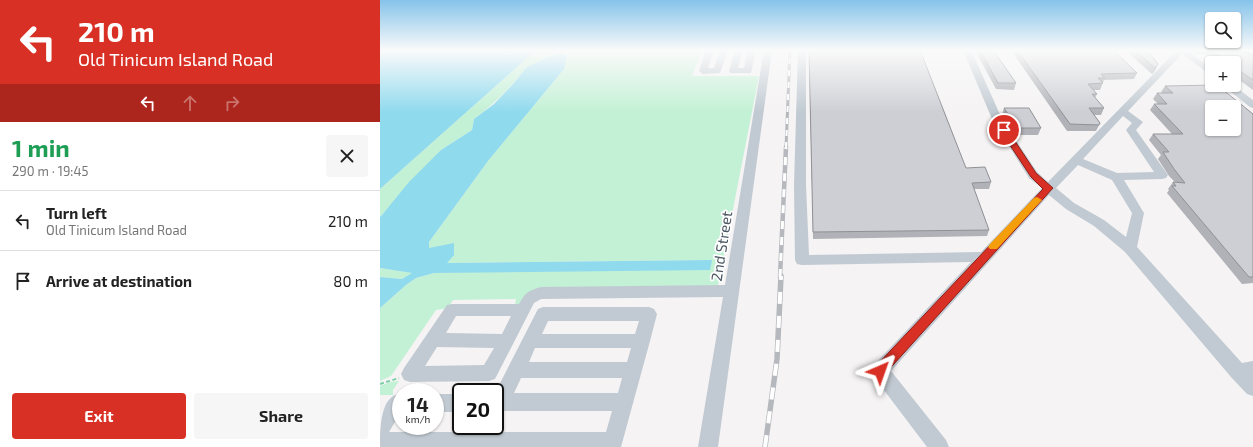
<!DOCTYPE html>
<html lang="en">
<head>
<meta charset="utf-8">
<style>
  :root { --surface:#fff; --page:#f6f6f6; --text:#222; --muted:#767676; --line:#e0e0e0; --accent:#d93025 }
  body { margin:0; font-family:"Exo 2",sans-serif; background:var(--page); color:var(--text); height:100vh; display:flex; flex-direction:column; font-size:15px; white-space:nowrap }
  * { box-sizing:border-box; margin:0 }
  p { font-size:13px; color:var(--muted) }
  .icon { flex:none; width:22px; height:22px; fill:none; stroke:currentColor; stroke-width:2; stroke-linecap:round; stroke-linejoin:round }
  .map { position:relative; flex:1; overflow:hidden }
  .side { display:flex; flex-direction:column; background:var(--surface); width:380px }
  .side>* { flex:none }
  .top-card { background:#d93025; color:#fff; overflow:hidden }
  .buttons { position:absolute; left:825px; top:12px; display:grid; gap:8px }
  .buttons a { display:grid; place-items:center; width:36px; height:36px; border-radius:4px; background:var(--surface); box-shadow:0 1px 3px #0004; font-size:20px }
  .speed { position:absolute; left:12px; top:383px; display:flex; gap:8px; font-size:20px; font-weight:700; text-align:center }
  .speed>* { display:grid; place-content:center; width:52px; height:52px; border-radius:50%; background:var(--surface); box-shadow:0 1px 3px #0004; line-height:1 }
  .speed small { font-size:10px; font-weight:400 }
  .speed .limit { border:2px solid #111; border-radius:6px; background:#fff; color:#111 }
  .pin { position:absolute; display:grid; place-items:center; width:34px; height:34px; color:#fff; margin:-17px; border:2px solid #fff; border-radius:50%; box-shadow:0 1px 4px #0007 }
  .me { position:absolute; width:44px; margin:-22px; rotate:43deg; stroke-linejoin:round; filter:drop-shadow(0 0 3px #0008) }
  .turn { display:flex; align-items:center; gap:14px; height:84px; padding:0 12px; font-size:18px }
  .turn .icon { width:52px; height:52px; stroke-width:2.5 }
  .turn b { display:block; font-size:28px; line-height:34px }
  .lanes { display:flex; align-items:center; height:38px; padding:0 12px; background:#0003; justify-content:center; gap:20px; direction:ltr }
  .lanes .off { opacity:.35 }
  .round { display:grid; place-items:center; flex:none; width:42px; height:42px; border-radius:4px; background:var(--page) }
  .overview { display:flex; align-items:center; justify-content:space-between; height:68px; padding:0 12px }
  h1 { font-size:24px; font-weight:700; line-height:30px; color:#1e9e55 }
  .button { display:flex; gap:8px; margin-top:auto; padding:8px 12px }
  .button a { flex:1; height:46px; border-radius:4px; background:var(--accent); color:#fff; font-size:16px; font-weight:700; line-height:46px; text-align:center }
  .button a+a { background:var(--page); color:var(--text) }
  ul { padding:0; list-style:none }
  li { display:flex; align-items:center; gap:12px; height:60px; padding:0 12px; border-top:1px solid var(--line) }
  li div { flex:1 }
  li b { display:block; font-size:15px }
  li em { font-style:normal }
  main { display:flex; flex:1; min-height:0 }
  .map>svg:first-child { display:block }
  .green { fill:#c3f1d5 }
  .water { fill:#90daee }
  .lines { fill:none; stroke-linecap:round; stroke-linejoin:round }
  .path { stroke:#7ad0a6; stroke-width:2; stroke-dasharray:4 2.5; stroke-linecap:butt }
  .minor { fill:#c1cad2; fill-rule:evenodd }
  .rail-far2-casing { stroke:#b5b8bd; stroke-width:3 }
  .rail-far1-casing { stroke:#b5b8bd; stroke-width:4.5 }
  .rail-casing { stroke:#b5b8bd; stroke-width:5.5 }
  .rail-far2 { stroke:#fff; stroke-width:2; stroke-dasharray:6; stroke-linecap:butt }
  .rail-far1 { stroke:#fff; stroke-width:3; stroke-dasharray:8; stroke-linecap:butt }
  .rail { stroke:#fff; stroke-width:4; stroke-dasharray:12; stroke-linecap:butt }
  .wall { fill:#b0b2b7 }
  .shaded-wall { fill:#909195 }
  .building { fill:#cdcfd5; stroke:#909195; fill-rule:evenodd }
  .route { fill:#d93025; stroke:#8d1f18 }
  .slow { fill:#f59e0b }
  .labels { text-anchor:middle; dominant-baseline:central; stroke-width:3.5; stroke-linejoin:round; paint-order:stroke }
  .street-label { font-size:15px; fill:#4a5661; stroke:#fff }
</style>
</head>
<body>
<main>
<section class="side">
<div class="top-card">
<div class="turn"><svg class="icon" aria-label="left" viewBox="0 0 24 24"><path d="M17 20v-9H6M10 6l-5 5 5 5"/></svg><div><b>210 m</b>Old Tinicum Island Road</div></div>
<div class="lanes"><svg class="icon" aria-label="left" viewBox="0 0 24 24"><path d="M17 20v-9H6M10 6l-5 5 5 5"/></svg><svg class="icon off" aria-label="ahead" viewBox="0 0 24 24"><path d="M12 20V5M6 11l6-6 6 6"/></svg><svg class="icon off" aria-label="right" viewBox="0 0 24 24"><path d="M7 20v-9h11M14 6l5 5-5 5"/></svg></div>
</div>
<div class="overview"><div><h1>1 min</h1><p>290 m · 19:45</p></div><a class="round"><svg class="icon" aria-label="close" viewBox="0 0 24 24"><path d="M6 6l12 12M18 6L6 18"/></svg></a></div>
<ul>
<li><svg class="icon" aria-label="left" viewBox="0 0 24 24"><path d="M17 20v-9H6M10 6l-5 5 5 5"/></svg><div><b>Turn left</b><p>Old Tinicum Island Road</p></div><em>210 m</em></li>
<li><svg class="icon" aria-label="arrive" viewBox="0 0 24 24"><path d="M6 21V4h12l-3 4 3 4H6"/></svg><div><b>Arrive at destination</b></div><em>80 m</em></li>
</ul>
<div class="button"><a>Exit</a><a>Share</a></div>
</section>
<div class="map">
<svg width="873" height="447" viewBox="0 0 873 447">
  <rect width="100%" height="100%" fill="#f5f3f3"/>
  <path class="green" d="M156 50H322L312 76H379L338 286 157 289 139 305H135L136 299 73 300 68 308 56 310 11 376 0 381V308L26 285 36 278 54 273 332 260 66 263 49 248V242L108 161 184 69 147 67C131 87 115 103 94 119L92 130 61 150 0 217V189Z
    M0 268 33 273 22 279 0 277Z
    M19 381 13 390V395H0V386L11 382Z"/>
  <path class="water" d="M0 50H156L0 189Z
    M182 53 187 56 184 69 108 161 49 242V248L74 243V255L67 263 332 260 330 270 54 273 36 278 26 285 0 308V277L22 279 32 273 0 268V217L2 215 29 182 61 150 92 130 94 119 114 104 133 84 147 67 166 58Z"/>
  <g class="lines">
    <path class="path" d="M0 384 19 378"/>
    <path class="minor" d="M326 50H334L328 68H334L340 50H348L340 73 323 74 319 71Z
      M355 50H363L358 68H364L368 50H376L371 73H350L349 71Z
      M384 50H392L338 447H318L343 297 161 299 154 303 115 379 109 381 30 382 24 380 21 374 24 368 67 305 72 304H139C145 293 149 290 161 287L345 285ZM76 316H131L122 334 66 333ZM57 347 114 348 104 365 45 366Z
      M418 50H426V185L429 255 601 252 662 188 649 178 612 119 583 50H591L622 119 657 172 668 182 797 50H806L832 69V76L802 54 748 111 763 122 756 130 788 175 786 178 782 179 744 180 764 213 757 247 862 363 873 361V396L867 394 851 377 745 252 714 226 686 209 669 195 511 371 566 440 569 447H547L494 377 491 371 494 365 591 262 422 265 417 264 415 260 414 185ZM743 116 752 123 746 130 774 172 737 173 703 159ZM698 165 732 180 752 213 746 237 724 220 694 203 676 188Z
      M851 50H860L873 54V60L856 55Z
      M842 85H853L873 100V108L870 107Z
      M163 307H269L274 309 277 314 270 341 241 447H0C0 430 0 394 21 394V412L9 432H226L232 411H115V393L158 309ZM168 321H259L255 334H162ZM155 348H251L247 362H149ZM141 378H242L238 393H134Z
      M55 394H81V412H55Z"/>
    <defs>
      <path id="rail-far2" d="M406 148 410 50"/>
      <path id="rail-far1" d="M400 277 406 147"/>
      <path id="rail" d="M385 447 397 359 401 276"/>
    </defs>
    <use href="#rail-far2" class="rail-far2-casing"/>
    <use href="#rail-far1" class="rail-far1-casing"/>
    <use href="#rail" class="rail-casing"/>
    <use href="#rail-far2" class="rail-far2"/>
    <use href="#rail-far1" class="rail-far1"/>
    <use href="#rail" class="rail"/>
  </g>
  <path class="wall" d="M429 50 586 168 611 182 609 189H594L609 230 607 236 433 239Z
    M595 50H613L636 83 634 90 616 89Z
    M631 50H733L757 73 754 79 724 80 720 90H714L717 94 715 98 724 108 721 115H714L720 123 716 131H687Z
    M745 50H782L768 51 778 64 775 70 772 74Z
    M812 50H847L846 52 873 55V90L854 76V63H837L825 54H815L816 51Z
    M785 86 873 114V283L862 284 787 193 789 190 788 189 793 182H795L789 176 778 159 781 155 769 140 773 134H792L770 110 774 104H778L773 99 777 93H783L781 92Z
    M624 108 661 128 658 135H634L622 115Z"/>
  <path class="shaded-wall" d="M778 64 775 70 772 74 775 68Z"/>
  <path class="building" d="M429 50H540L586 168 605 167 611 182 592 183 609 230 433 232Z
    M600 50H613L636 83H618Z
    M637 50H733L757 73 721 74 725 78H718L723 83 708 84 717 94H712L724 108H709L720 123 719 125 690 124Z
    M755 50H767L778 64 775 68Z
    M830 50H847L846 52H864L873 55V80L854 67V63H849Z
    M837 85 873 114V277H869L792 186H796L793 182 805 183 794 169 783 152H789L773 134H803L774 104H787L777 93H793L785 86ZM832 107H854V129H832Z
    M624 108H649L661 128H637Z"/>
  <linearGradient id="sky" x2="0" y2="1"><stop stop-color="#85c3ea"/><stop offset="0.45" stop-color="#fafafa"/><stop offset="1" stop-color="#fafafa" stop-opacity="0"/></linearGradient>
  <rect width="873" height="112" fill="url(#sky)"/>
  <path class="route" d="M624 128 627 129 656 173 673 188 504 375 500 376 495 375 494 371 495 367 663 189 651 177 620 130Z"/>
  <path class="slow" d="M657 197 662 200 660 202 617 249H610L608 247 610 244 654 198Z"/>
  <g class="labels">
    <g class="street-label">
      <text transform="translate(341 246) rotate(-81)">2nd Street</text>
    </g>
  </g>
</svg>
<div class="buttons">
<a><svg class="icon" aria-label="search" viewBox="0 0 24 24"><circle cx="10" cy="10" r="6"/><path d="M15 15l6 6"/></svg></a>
<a>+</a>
<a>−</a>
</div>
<div class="speed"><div>14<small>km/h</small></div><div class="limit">20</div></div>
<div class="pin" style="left:624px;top:130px;background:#d93025"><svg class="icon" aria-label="arrive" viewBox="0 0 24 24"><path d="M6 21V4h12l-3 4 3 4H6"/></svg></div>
<svg class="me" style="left:500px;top:371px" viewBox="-20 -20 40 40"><path d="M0-17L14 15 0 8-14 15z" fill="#d93025" stroke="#fff" stroke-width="4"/></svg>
</div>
</main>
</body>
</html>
